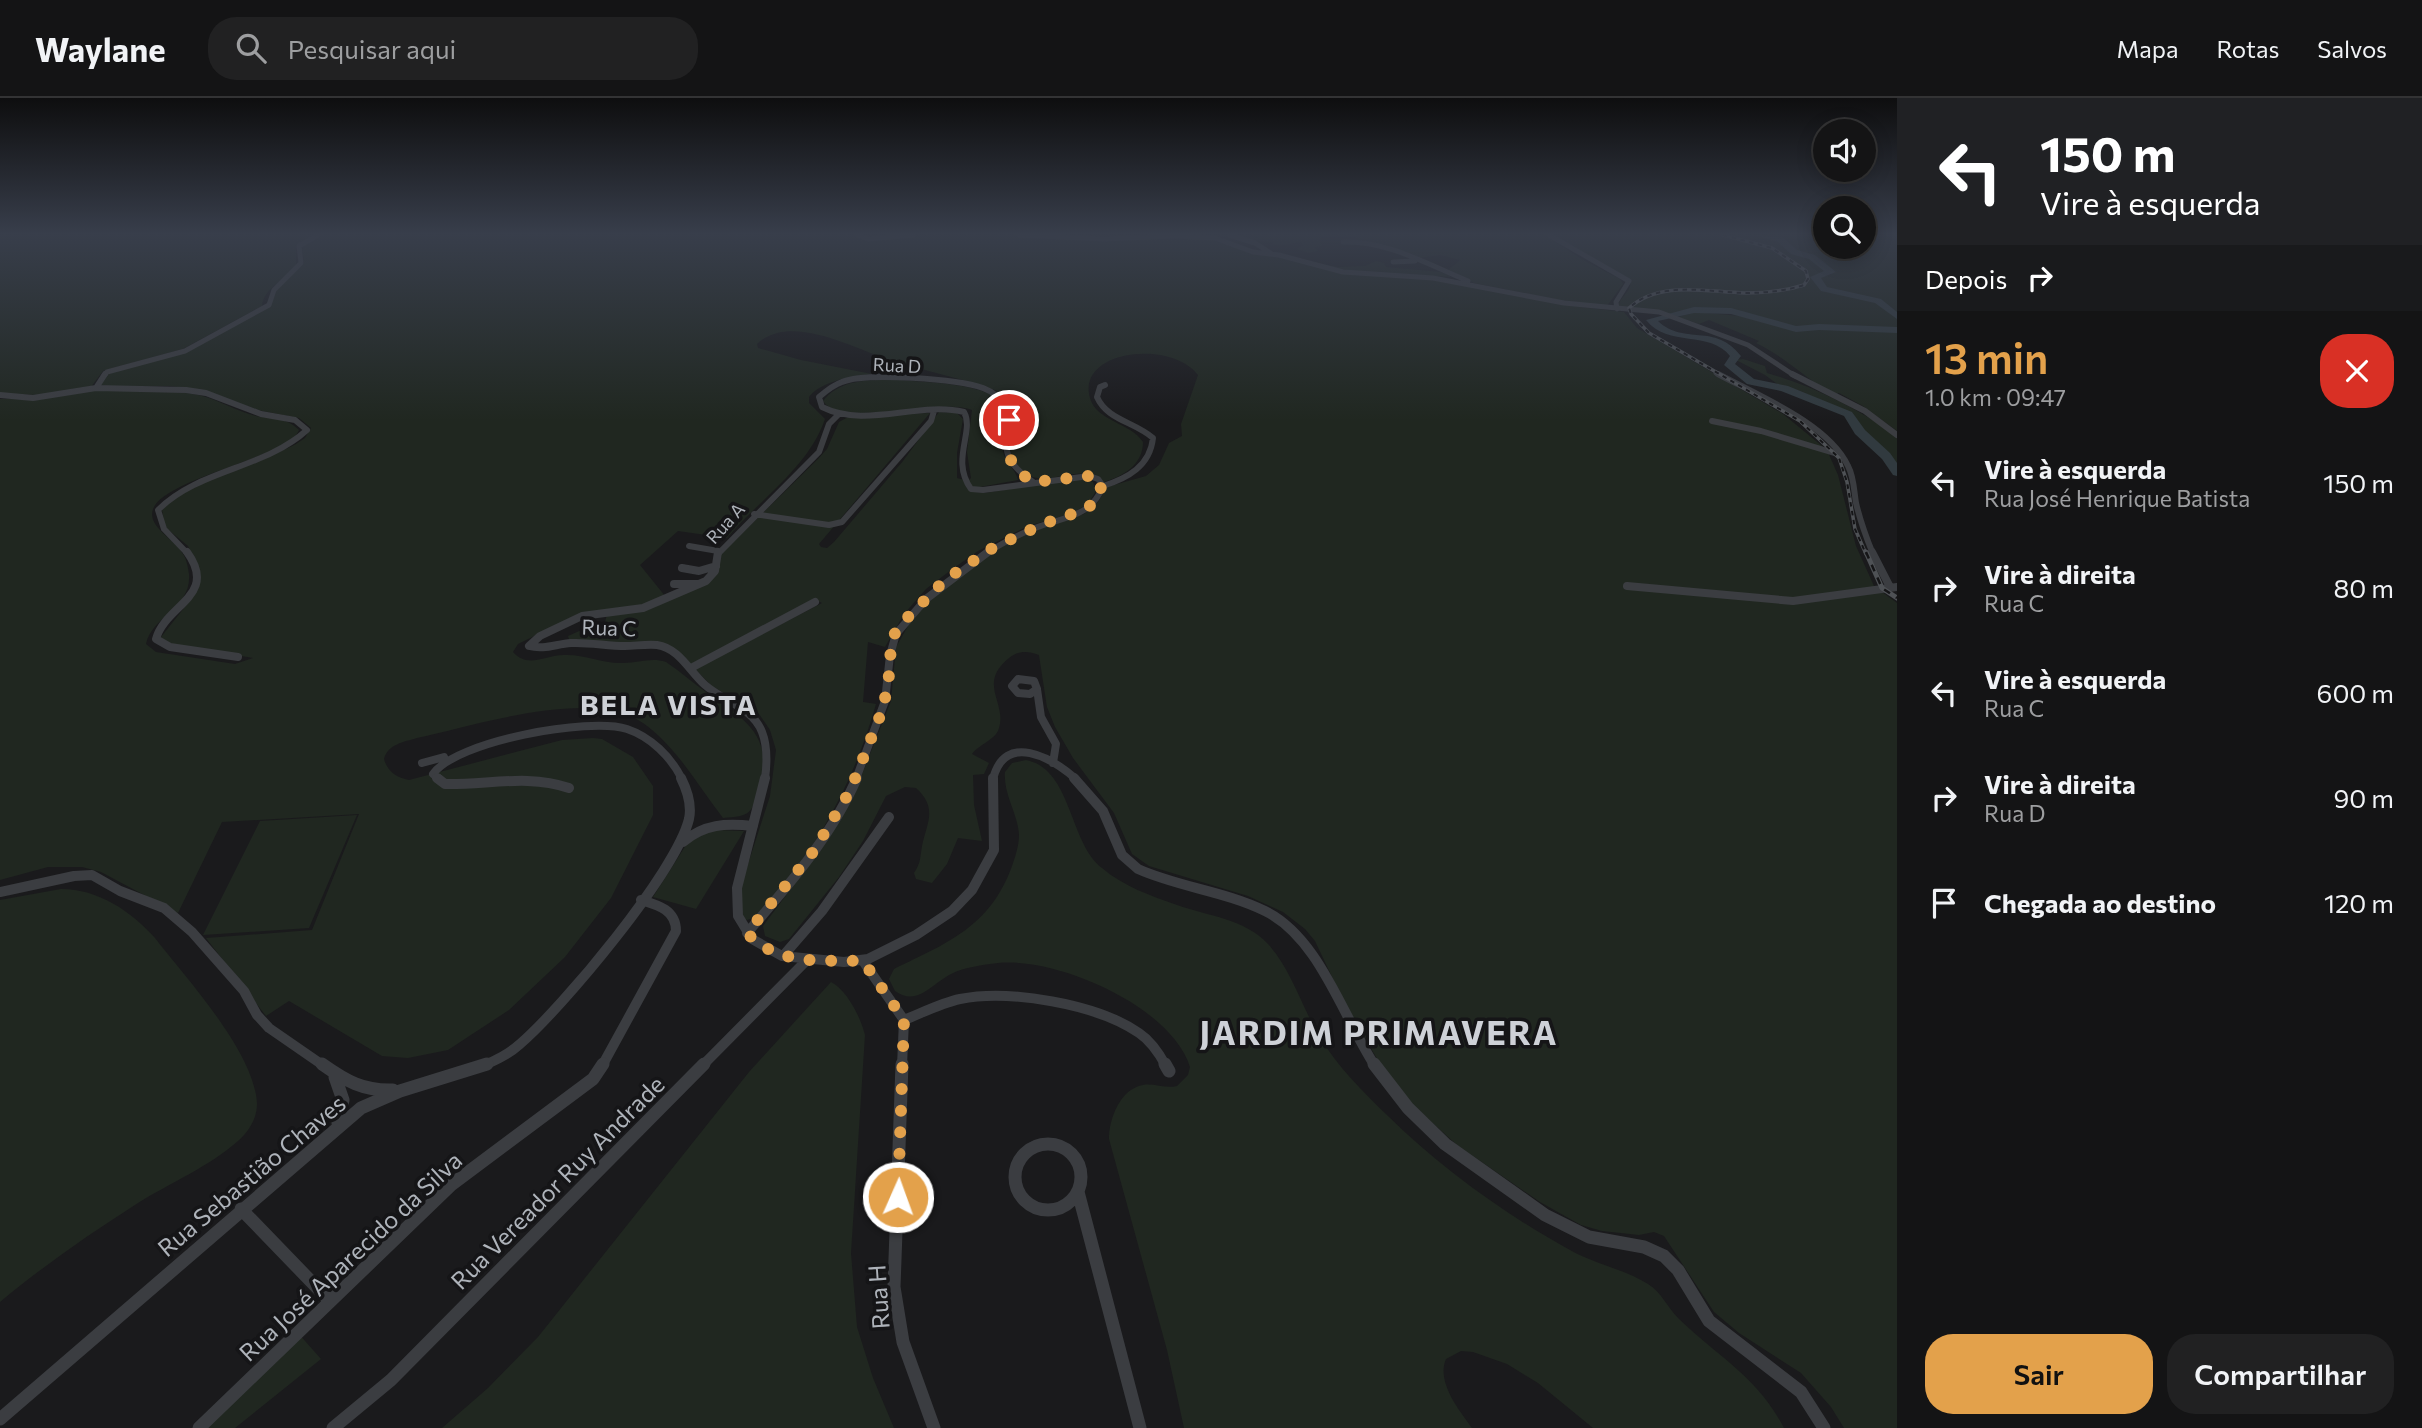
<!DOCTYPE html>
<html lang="pt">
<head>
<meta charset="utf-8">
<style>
  :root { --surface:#141415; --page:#212122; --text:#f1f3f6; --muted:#9d9ea0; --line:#333334; --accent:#e3a14b }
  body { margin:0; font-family:Commissioner,sans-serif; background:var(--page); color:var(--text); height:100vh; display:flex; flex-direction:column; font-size:26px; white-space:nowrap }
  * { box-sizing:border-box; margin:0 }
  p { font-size:23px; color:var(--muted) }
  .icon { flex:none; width:38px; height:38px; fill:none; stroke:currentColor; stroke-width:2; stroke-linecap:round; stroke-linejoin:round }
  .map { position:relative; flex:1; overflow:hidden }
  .details { display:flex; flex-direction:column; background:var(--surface); width:525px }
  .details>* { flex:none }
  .guide { background:#202124; color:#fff; overflow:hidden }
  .tools { position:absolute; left:1813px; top:21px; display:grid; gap:14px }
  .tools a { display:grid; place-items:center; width:63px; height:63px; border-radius:50%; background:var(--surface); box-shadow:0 4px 18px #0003,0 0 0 2px var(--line); font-size:35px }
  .pin { position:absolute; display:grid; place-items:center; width:60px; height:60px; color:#fff; margin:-30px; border:4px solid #fff; border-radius:50%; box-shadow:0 2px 7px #0007 }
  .me { position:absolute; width:77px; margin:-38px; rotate:2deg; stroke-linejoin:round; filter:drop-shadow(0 0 5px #0008) }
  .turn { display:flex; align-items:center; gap:24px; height:147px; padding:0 28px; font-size:32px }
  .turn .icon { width:91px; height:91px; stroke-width:2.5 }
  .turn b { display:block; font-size:49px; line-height:60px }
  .then { display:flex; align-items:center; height:66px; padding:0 28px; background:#0003; gap:14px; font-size:26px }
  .round { display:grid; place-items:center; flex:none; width:74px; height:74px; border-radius:28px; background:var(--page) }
  .overview { display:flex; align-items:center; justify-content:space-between; height:119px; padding:0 28px }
  h1 { font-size:42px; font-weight:600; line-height:52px; color:var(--accent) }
  .primary-button { display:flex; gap:14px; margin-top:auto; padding:14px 28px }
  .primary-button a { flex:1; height:80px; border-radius:28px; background:var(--accent); color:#111; font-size:28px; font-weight:600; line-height:80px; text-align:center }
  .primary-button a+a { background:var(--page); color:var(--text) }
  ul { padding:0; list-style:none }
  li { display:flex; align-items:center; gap:21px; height:105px; padding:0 28px }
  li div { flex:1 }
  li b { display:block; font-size:26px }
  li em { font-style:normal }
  header { display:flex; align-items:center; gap:42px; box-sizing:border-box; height:98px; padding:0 35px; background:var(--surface); border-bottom:2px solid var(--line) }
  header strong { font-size:33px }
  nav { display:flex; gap:38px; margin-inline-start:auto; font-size:24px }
  .search { width:490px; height:63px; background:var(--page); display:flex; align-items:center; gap:18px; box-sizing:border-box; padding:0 24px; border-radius:28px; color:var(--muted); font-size:26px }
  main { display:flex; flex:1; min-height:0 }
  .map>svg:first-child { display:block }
  .green { fill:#202720 }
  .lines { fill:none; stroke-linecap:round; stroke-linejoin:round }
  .river { fill:#313a3f; fill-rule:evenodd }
  .minor-far4 { stroke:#3b3d41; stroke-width:5 }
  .minor-far3 { stroke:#3b3d41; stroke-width:6 }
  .minor-far2 { stroke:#3b3d41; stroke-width:8 }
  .minor-far1 { stroke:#3b3d41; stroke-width:10 }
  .minor { stroke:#3b3d41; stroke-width:13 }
  .rail-far1-casing { stroke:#4e5155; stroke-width:3.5 }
  .rail-casing { stroke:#4e5155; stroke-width:5 }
  .rail-far1 { stroke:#151517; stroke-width:2; stroke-dasharray:4.5; stroke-linecap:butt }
  .rail { stroke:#151517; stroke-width:2.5; stroke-dasharray:7; stroke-linecap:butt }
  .route { stroke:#e3a14b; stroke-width:12; stroke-dasharray:0 21.6 }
  .labels { text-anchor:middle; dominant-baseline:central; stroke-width:7; stroke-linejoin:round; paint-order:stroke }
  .far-street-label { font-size:18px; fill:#aeb3ba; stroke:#151517 }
  .street-label { font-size:21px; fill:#aeb3ba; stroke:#151517 }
  .near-street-label { font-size:24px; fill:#aeb3ba; stroke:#151517 }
  .district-label { font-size:28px; font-weight:bold; letter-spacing:2px; fill:#ced1d7; stroke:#151517 }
  .near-district-label { font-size:33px; font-weight:bold; letter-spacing:2px; fill:#ced1d7; stroke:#151517 }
</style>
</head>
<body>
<header>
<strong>Waylane</strong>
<div class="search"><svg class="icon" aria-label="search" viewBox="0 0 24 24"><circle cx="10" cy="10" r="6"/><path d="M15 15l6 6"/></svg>Pesquisar aqui</div>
<nav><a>Mapa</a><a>Rotas</a><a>Salvos</a></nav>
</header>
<main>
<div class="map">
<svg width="1897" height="1330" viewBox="0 0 1897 1330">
  <rect width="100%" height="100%" fill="#1a1a1c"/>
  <path class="green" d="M0 137H314L296 148V169C285 183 264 189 262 208L183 251 103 273 91 289 42 297 0 296Z
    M320 137H856L859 140 998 137 1212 141 1339 174 1433 181 1580 209 1624 214 1637 230 1783 316 1827 352 1838 377 1856 448 1874 488 1897 505V1330H1844L1831 1309 1801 1275 1739 1235 1714 1214 1664 1138 1654 1134 1639 1137 1602 1133 1581 1127 1540 1104 1457 1047 1417 1011 1387 978 1342 900 1315 843 1305 831 1283 814 1248 798 1149 768 1132 756 1114 715 1073 660 1055 629 1047 609 1039 557C1028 553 1019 552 1009 560 977 586 1007 604 999 630 996 642 979 646 972 656L989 665 984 676 973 677 974 707 982 743 958 740 947 766 932 785 916 781 914 775C921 765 920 759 922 748 927 724 938 710 916 690L905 689 886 698 863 743 839 779 789 841 780 844 765 838 763 828 826 744 855 694 891 603 896 549 912 521 950 482 1000 448 1035 432 1084 416 1098 404 1107 389 1146 378 1159 367 1169 345 1182 338 1181 326 1198 277C1171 241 1076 252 1090 300 1096 323 1131 325 1143 344 1143 367 1123 378 1104 384 1082 361 1045 394 1022 373 992 345 1031 313 995 292 961 280 925 273 890 262 854 251 791 214 757 246L758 250 801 262 872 276C853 278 821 283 809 299V305L825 321C809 369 759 402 727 440L678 433 640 467 665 498 639 508 581 515 518 546 513 554C528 571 545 557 564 557 584 556 603 566 623 565 639 565 651 559 666 564 681 574 694 586 709 596 746 622 775 639 759 691 752 716 750 718 723 720 698 688 677 649 643 625 592 589 474 628 417 640 404 644 388 646 384 661 387 673 397 680 409 682L562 642 593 640 602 641 633 659 653 688V717L611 800 565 859 509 912 448 952 408 960 382 958 289 903 266 918 206 840 312 832 359 716 222 724 178 815 101 774 82 769H48L0 782V301C30 302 56 296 86 293 121 290 158 290 193 296 213 299 230 310 249 316 266 322 285 317 299 332 289 359 170 379 154 409 144 428 176 442 183 456 187 462 188 470 189 476 192 510 152 518 146 546L156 554 235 566 253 560 167 545 161 539 188 505 197 466 188 448 165 429 162 412C185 382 260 365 296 346L305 340 311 330 299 320 262 313 195 291 169 288 100 289 107 275 185 254 260 214 283 184 304 166 302 149Z
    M1232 137H1250L1260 142 1257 137H1327L1319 141 1322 148 1314 149 1318 153 1308 155 1297 151 1303 147 1301 144 1278 148 1267 143H1253Z
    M1348 137H1544L1585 163 1620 181 1623 186 1607 208 1577 206 1474 185 1448 172 1460 162 1440 157 1420 160Z
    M1551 137H1757L1780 142 1789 152 1807 159 1827 173 1811 179 1819 190 1874 203 1897 220V231L1822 228 1790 230 1759 218 1725 212 1693 211 1671 217 1618 211C1618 199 1633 194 1630 182Z
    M1766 137H1825V149H1864V137H1897V216L1881 206 1882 203 1825 190 1818 179 1832 176V172L1814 159 1797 154 1785 142Z
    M1309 163 1338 169 1365 168 1376 163 1384 165 1386 169 1441 174 1452 179 1340 173Z
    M1695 214 1740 218 1799 233 1820 230 1897 233V333L1863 308 1839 295 1833 297C1806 280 1785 259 1756 245L1759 243 1709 222 1699 226 1678 219Z
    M1743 261 1765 268 1767 275C1815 289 1855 309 1897 338V366L1864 335 1859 325 1849 315 1800 293 1780 288 1765 277 1736 262Z
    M901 282C925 285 994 284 1004 310 1009 324 998 339 1003 354 1006 365 1016 372 1018 382L980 389 977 394 985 395 1081 380 1093 384 1096 393 1088 406 1073 415 1028 428 978 453 951 472 926 491 904 516 885 549 868 544 863 604 876 606C856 677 823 741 775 798 767 807 760 819 747 822L743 820 738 797 770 698 776 652 770 632 759 616 712 588 695 571 822 505 816 502 691 568 670 550 570 544 568 538 586 530 604 528 607 516 648 512 707 485 721 456 818 361 827 351 839 324 850 318 930 315 819 446 821 449 827 450 834 444 903 363 939 314 957 315 963 321 957 355V380L968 383 971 380 967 354 972 312C941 299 841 331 823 303 841 279 875 282 901 282Z
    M1026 662C1072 671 1069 745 1102 770 1123 788 1151 798 1177 807 1208 818 1245 821 1268 846 1291 871 1302 909 1319 938 1337 968 1363 994 1388 1018 1441 1070 1506 1117 1570 1152 1595 1166 1624 1171 1648 1186 1662 1195 1667 1209 1679 1221 1718 1259 1757 1278 1784 1330H1593L1538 1285 1507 1266 1473 1254 1461 1253 1446 1261C1436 1284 1459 1312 1472 1330H1184L1167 1252 1109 1041C1109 1021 1120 991 1143 987 1154 985 1166 991 1177 988L1188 977 1190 969C1171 908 1057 859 998 865 982 867 965 869 951 876 931 886 918 909 895 893L889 881 894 871C947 845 990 829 1012 768 1015 759 1019 748 1019 737 1018 716 1003 696 1005 674L1012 665Z
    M357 717 309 830 203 837 260 723Z
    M714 732 744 733 696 811 653 799 686 747 694 739Z
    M61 791C98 791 131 813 155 840 187 881 255 955 257 1006 257 1021 248 1034 238 1043 210 1068 170 1085 138 1105 91 1135 43 1168 0 1204V802Z
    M831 884C847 892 861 920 865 937L851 1155 857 1229 873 1280 894 1330H442L488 1290 538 1239 749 974Z
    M298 1235 321 1261 235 1330H201Z"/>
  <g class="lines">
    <path class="river" d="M1756 137 1784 140 1797 152 1815 157 1836 174 1821 180 1827 189 1881 201 1897 214V221L1875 205 1821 193 1810 179 1824 173 1809 161 1791 156 1778 144Z
      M1694 209 1731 210 1796 228 1819 226 1897 229V235L1819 232 1796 234 1731 216 1694 215 1658 223C1684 248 1715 224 1741 258L1735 266 1754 281 1788 288 1852 314 1865 332 1890 355 1897 365V378L1893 377 1882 361 1855 336 1844 318 1781 293 1747 286 1724 267 1730 258C1710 232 1668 250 1646 222Z"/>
    <path class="minor-far4" d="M858 137 868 141 913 137
      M1019 137 1104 141 1174 138 1215 140 1253 154 1279 157 1343 174 1433 180 1564 205 1659 214 1748 247 1795 278
      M1229 137 1255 145 1272 156
      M1549 137 1629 183 1616 204 1617 211
      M1343 144C1386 142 1429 167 1468 183
      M1393 164 1415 163
      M1716 275 1722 278
      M104 278 107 274 185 253 269 207 274 192 301 165 299 148 318 137
      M879 278H883"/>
    <path class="minor-far3" d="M1718 276C1757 297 1829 326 1848 368 1854 379 1854 393 1856 405 1860 422 1866 439 1873 456
      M1792 276 1865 313 1897 337
      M96 290 105 276
      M0 297 33 300 96 290 186 292 206 295 261 316 295 322 307 332C264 371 199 371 158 412L164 431 188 456
      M1712 323 1761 333 1841 357
      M1103 388C1128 380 1150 368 1153 340 1135 324 1107 322 1097 299L1100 289 1105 287
      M754 416 829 427 842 424 931 323 934 313
      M689 448 718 453
      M718 456 819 354 829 326 838 317
      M985 456C1001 446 1017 437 1035 430 1062 419 1091 420 1103 388L1098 381 1089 378 983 392 971 391C950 362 975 333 964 314 918 303 866 331 822 309L819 299C826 293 833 287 842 284 866 274 958 281 983 290 994 294 1001 301 1009 310 1009 348 995 357 1033 384"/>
    <path class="minor-far2" d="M187 454C219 498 165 507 156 541L170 549 238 559
      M718 454 715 473 706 483 643 510 582 518 540 538 529 548C544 552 556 546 571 545 589 544 607 548 625 548 635 548 646 546 657 547 679 550 690 574 705 587 723 603 753 610 762 634 768 649 767 666 765 681
      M1872 454 1890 489
      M682 470 699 473 716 468
      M674 486H698
      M1627 488 1793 503 1897 489
      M691 570 815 504
      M1018 581 1034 583 1037 591 1030 596 1018 595 1012 588Z
      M1037 591 1041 619 1056 646 1053 665
      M422 665 444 659
      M440 681 433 676C456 643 589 619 627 631 651 639 671 659 682 681
      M856 681 885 603 890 557 896 536 926 501 988 454
      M993 681C1005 633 1052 660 1076 681"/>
    <path class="minor-far1" d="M437 680 445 686C487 687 528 676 569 690
      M765 680 737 790 738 818 752 841 782 858 844 864 868 861 916 837 952 813 972 792 994 752 993 680
      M1074 680 1103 713 1122 757 1138 771C1178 789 1224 793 1265 813 1319 839 1343 919 1375 968
      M683 744C704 726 726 725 753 728
      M0 794 74 778 92 777 120 793 164 810 192 834 244 893 257 917 269 930 324 968
      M747 835C789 787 831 739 857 680
      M783 858 822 813 889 719
      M863 863 904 922 902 968
      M904 922C922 915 941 905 960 901 1009 891 1097 906 1139 935 1151 943 1159 955 1166 968
      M483 968C496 962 509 956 520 946 563 909 676 774 689 721 692 707 687 692 681 680
      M602 968 676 833C676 812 658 807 641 802
      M702 968 806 863"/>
    <path class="minor" d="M322 966C346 983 363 993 393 992
      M902 966 894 1189 903 1244 934 1330
      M1165 966 1169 973
      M1374 966 1408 1010 1445 1046 1545 1117 1589 1139 1644 1149 1664 1158 1678 1172 1709 1223 1801 1294 1824 1330
      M335 979 343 1002 338 1025
      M1015 1079a33 33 0 1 1 66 0a33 33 0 1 1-66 0Z
      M1078 1094 1140 1330
      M241 1111 329 1202
      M0 1321 361 1010 400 993 487 966
      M199 1330 451 1087 593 981 603 966
      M333 1330 391 1282 704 966"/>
    <defs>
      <path id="rail-far1" d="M1723 137 1772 150 1806 173 1808 181 1804 187C1785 193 1765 195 1745 195 1706 194 1660 182 1629 210L1631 216 1649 235 1800 323 1839 360 1847 384 1855 431 1866 456"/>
      <path id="rail" d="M1866 454 1882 490 1897 500"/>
    </defs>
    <use href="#rail-far1" class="rail-far1-casing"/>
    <use href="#rail" class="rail-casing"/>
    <use href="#rail-far1" class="rail-far1"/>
    <use href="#rail" class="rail"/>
  </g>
  <linearGradient id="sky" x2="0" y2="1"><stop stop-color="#0e0e0f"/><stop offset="0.42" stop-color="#383e4b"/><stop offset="1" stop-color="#383e4b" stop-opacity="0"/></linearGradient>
  <rect width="1897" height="323" fill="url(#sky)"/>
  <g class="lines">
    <path class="route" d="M898 1099 904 922 863 863C821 862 779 868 747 835L813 754 850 693 880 618 888 589 891 549 895 535 905 522 945 482 994 449 1043 426 1087 411 1099 398 1102 384 1089 378 1033 384C1008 369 1002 349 1009 322"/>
  </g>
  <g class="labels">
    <g class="far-street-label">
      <text transform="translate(897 267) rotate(3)">Rua D</text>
      <text transform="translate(725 425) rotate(-48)">Rua A</text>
    </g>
    <g class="street-label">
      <text transform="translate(609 529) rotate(2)">Rua C</text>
    </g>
    <g class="near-street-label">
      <text transform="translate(251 1077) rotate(-40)">Rua Sebastião Chaves</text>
      <text transform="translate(557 1084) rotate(-45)">Rua Vereador Ruy Andrade</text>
      <text transform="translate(350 1158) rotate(-43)">Rua José Aparecido da Silva</text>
      <text transform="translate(878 1199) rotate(-94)">Rua H</text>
    </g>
    <g class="district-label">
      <text x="669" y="606">BELA VISTA</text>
    </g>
    <g class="near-district-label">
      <text x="1379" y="933">JARDIM PRIMAVERA</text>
    </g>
  </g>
</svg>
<div class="tools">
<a><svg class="icon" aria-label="sound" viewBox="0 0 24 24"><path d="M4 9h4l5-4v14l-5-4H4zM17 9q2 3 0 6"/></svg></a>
<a><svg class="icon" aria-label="search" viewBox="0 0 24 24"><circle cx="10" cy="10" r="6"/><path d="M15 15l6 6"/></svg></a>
</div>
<div class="pin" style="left:1009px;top:322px;background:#d93025"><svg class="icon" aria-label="arrive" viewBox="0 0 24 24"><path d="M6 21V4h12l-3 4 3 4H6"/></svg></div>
<svg class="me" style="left:898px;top:1099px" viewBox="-20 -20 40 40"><circle r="17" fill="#e3a14b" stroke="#fff" stroke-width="3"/><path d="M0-11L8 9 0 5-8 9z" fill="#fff"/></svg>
</div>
<section class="details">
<div class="guide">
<div class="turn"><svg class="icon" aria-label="left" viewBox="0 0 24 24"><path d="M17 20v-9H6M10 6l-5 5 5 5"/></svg><div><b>150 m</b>Vire à esquerda</div></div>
<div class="then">Depois<svg class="icon" aria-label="right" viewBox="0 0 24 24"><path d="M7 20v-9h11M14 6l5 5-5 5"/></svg></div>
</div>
<div class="overview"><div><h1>13 min</h1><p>1.0 km · 09:47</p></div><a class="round" style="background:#d93025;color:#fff"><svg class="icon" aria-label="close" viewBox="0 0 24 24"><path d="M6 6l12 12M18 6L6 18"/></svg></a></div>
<ul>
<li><svg class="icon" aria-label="left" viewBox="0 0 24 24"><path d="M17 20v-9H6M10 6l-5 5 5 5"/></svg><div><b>Vire à esquerda</b><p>Rua José Henrique Batista</p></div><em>150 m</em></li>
<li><svg class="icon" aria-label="right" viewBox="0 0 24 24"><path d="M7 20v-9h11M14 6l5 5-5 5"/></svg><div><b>Vire à direita</b><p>Rua C</p></div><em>80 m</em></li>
<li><svg class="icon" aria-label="left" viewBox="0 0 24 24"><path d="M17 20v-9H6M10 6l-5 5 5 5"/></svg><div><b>Vire à esquerda</b><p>Rua C</p></div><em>600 m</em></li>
<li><svg class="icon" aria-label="right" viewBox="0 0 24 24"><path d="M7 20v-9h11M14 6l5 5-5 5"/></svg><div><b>Vire à direita</b><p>Rua D</p></div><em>90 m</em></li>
<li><svg class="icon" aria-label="arrive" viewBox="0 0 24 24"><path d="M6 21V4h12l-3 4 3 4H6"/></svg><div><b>Chegada ao destino</b></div><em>120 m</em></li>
</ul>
<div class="primary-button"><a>Sair</a><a>Compartilhar</a></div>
</section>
</main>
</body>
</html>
